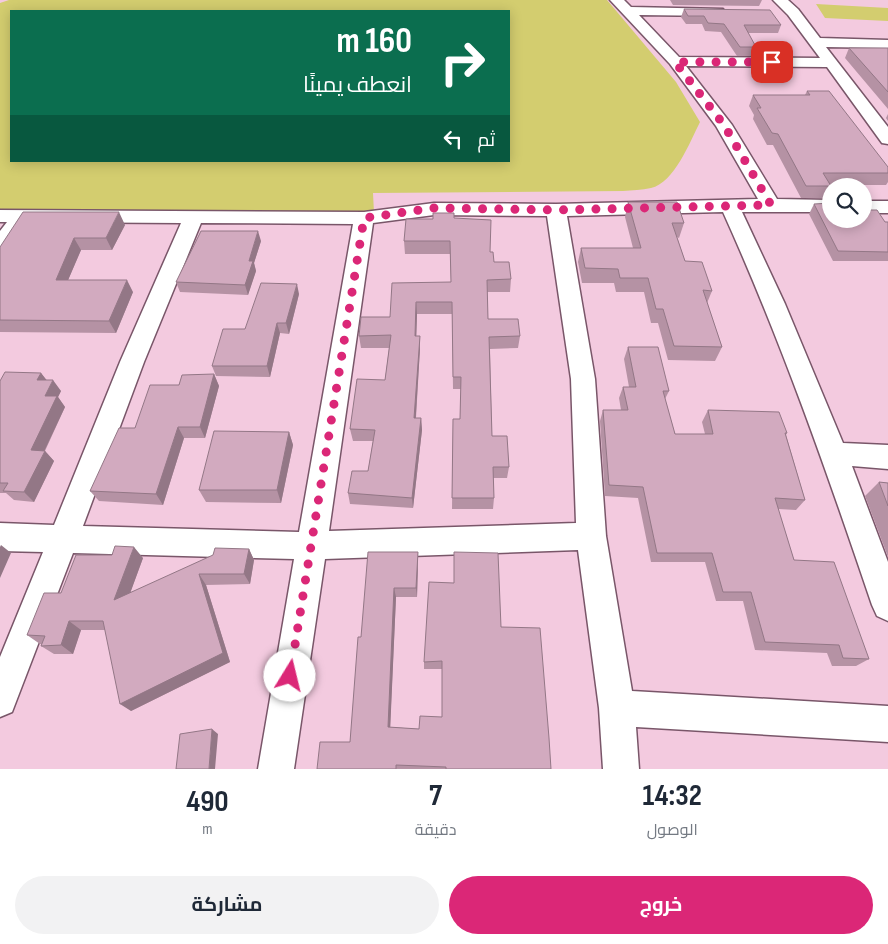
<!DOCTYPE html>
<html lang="ar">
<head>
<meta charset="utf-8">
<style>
  :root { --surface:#fff; --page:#f2f2f3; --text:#1f2937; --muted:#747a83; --accent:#db2777 }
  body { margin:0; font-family:"Sofia Sans Condensed",Cairo,sans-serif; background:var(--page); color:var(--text); direction:rtl; height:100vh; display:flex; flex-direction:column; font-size:19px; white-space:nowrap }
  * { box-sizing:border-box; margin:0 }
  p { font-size:16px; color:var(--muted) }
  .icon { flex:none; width:28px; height:28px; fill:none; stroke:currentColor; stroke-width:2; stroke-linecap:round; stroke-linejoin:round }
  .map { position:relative; height:769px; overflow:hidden; direction:ltr }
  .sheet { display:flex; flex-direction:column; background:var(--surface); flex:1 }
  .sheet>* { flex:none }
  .banner { position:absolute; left:10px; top:10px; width:500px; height:152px; border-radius:0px; box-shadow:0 2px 12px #0003; direction:rtl; background:#0b6e4f; color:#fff; overflow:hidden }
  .buttons { position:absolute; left:822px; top:178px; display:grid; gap:10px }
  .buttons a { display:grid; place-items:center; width:50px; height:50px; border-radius:50%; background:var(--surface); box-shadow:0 2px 12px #0003; font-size:25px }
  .pin { position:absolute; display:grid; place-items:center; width:42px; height:42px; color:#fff; margin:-21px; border-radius:10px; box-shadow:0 2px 8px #0006 }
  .me { position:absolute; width:55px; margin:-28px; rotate:9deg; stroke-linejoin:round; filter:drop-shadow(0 0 4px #0008) }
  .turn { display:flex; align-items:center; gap:18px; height:105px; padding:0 15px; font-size:22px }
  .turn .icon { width:65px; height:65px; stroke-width:2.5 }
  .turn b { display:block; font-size:35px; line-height:42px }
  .then { display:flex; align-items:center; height:48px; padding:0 15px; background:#0003; gap:10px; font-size:19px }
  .eta { display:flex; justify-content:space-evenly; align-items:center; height:85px; text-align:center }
  .eta b { font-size:30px; font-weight:700; line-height:35px }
  .cta { display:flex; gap:10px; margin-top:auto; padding:10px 15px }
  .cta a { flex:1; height:58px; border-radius:30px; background:var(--accent); color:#fff; font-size:20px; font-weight:700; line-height:58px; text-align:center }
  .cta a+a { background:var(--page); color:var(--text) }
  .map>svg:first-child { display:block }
  .green { fill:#d3cd6f; fill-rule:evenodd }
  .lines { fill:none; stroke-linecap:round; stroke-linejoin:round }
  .minor-casing { stroke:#795669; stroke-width:3 }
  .minor { fill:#fff; fill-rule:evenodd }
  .wall { fill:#b592a4 }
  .shaded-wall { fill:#937786 }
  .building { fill:#d2aabf; stroke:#937786 }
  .route { stroke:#db2777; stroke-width:9; stroke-dasharray:0 16.2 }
</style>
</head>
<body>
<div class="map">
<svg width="888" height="769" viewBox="0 0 888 769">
  <rect width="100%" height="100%" fill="#f3cadf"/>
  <path class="green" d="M9 0H607L676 82 700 122C690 142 674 183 651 188 642 190 632 190 623 191L373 193 374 213 0 212V3ZM11 11H509V161H11Z
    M816 4 888 8V21L825 18Z"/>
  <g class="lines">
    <defs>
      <path id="minor" d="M610 0H624L631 7 723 9 725 12 723 15 718 16 639 15 679 57 820 58 788 15 773 0H788L798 9 820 38 888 40V48L826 47 888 127V144L882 143 827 67 686 66 732 125 777 199 831 200V212H742L785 304 843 443 888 445V469L852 466 888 562V621L877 616 872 605C827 472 781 340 723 212L567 216 595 379 606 536 632 691 888 706V742L636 727 639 769H603L599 708 578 550 325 559 294 769H258L294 559 73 553 12 712 0 717V657L43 552 0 551V523L54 525 120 362 181 223 27 222 7 251 0 253V231L7 222H0V210L364 212 434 203 556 204 758 199 716 126 670 64ZM434 215 547 216 571 379 576 523 329 531 373 223ZM201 223 353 224 299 532 83 526 144 362Z
        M864 201H888V213H864Z"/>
    </defs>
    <use href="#minor" class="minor-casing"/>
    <use href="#minor" class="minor"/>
  </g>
  <path class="wall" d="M670 0H762L759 6 673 5Z
    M684 9 781 25 778 33H748L756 47 754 56H737L721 32 705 31 702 24H686L681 17Z
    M849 48H888V109L845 58Z
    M807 91 888 167V182L886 185H830L831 186 825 198H801L773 145H767L753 119 754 115 749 106 753 95H805Z
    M888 114V121L886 118Z
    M628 202 684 223 679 238 677 237 685 261 712 291 707 303 722 347 715 361 668 360 658 323H651L644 292H616L614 283H582L578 262 581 248H633L625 217Z
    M814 204 831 219 888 222V261H833L809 214Z
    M454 218 490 252 494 262 511 279 510 292H487L488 319 520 336 518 348 490 349 492 436 509 467 507 478H493L494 498 493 509H452L453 419H460L461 389H453L452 314H417L416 336H420V348L416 418H421L422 430 413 508 350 504 348 493 368 471 373 441H353L350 429 385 380 389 348H361L359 336 451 282 450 254H405L404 241Z
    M125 225 112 250H81L68 280 133 292 116 333 0 332V247Z
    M261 241 254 263 256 271 248 295 180 292 176 282Z
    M299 294 289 334 280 333 270 377 216 376 212 366 245 329Z
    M628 347 669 391 665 399 675 434H705L702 422 708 410 787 433 786 435 805 500 796 510 778 509 794 560 869 659 856 666H832L827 653 755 650 743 601H716L705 562H651L638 498 605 496 600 421 603 410H621L619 398 623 387H629L624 359Z
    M41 373 46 380 61 391 58 397 65 407 45 451 54 461 34 502 14 500 6 493H0V381Z
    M214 374 219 386 205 438H184L163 505 99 501 90 491 135 428 179 385Z
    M289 432 293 445 281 503 206 502 199 490Z
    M879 482 888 483V557L865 496Z
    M249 549 254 560 250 584 206 585 230 662 131 711 105 630H81L73 654H54L41 646 42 644H40L27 635 61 593 143 558 130 593Z
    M418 552V562L417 597H396L390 727 419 729 442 717V669H424V662L501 627 551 769H317L350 742 361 637Z"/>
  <path class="shaded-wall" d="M119 212 125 225 112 250 106 238Z
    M258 231 261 241 254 263 256 271 248 295 245 285 249 261Z
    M74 238 81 250 63 292 56 280Z
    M127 280 133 292 116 333 109 321Z
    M297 284 299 294 289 334 286 323Z
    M416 302 417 314 416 348 415 336Z
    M277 323 280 333 270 377 267 366Z
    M420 336V348L415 429 414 418Z
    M41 373 49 383 37 380Z
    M214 374 219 386 205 438 200 427Z
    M53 380 61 391 58 397 65 407 40 460 31 450 45 396Z
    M421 418 422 430 413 508 412 498Z
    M178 427 184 438 163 505 156 494Z
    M289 432 293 445 281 503 277 490Z
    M45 451 54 461 34 502 24 492Z
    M1 545 11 553 0 578V547Z
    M134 547 143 558 124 610 114 600Z
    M249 549 254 560 250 584 244 574Z
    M418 552V562L417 597 416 588Z
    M199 574 206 585 230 662 131 711 120 704Z
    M394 588 396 597 390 733 388 727Z
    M69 621 81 630 73 654 61 645Z
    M212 729 218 734 215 769H209Z"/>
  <path class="building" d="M684 9 770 10 781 25H744L756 47H740L724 24 708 23 704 16H688Z
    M849 48H888V92Z
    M807 91H829L888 167V173H823L831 186H806L778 134 772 133 757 108H761L753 95H810Z
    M628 202H677L684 223H672L685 261 702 262 712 291 703 290 722 347 674 346 663 309H656L648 278H620L618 269 585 268 581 248H641Z
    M831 203V219H864V210H877L885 222H888V252L838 251 814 204Z
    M23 212H119L106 238H74L56 280H127L109 321 0 320V247Z
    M433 213H454V218L491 220 490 252H493L494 262H509L511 279 487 280 488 319H518L520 336 489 337 492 436H507L509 467H493L494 498H452L453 419H460L461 377H453L452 302H416L415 336H420L414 418H421L412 498 348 493 352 471H368L375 430 350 429 357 379 385 380 391 335 359 336 361 317H390L392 283 451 282 450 241H404L406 219H433Z
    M201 231H258L249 261H253L245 285 176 282Z
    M261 283 297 284 286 323H277L267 366H212L223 329H245Z
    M628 347H658L669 391H663L675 434H713L708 410 779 412 787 433H785L805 500 775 498 794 560 834 562 869 659 843 658 839 645 765 642 751 592H723L712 553H657L643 487 609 485 603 410H628L623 387H636Z
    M5 372 41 373 37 380H53L45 396H57L31 450 45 451 24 492 3 491 8 483H0V381Z
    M214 374 200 427H178L156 494 90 491 119 428H135L150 385H179L182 375Z
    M214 431 289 432 277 490H199Z
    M879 482 888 483V506Z
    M115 546 134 547 114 600 213 555 215 548 249 549 244 574H199L223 653 120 704 103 621H69L61 645 41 646 45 636 27 635 44 593H61L76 555H112Z
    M368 552H418L416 588H394L388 727 419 729 420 716 442 717V661L424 662 429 582 454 583V552L498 553 501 627 540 628 549 738 551 769H446V767L396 765V769H317L320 742H350L358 637H361Z
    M212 729 209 769H176L180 734Z"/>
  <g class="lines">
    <path class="route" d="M290 676 364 218 434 208 556 210 771 205 724 125 675 62H772"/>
  </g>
</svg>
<div class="buttons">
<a><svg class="icon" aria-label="search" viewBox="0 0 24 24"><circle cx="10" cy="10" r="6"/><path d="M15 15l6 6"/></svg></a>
</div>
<div class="pin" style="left:772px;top:62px;background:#d93025"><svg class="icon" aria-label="arrive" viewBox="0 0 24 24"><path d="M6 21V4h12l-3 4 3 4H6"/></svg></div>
<svg class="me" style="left:290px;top:676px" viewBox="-20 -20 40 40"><circle r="19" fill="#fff"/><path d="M0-13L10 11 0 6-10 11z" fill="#db2777"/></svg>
<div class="banner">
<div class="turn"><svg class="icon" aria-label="right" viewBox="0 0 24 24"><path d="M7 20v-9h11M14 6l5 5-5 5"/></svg><div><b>160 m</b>انعطف يمينًا</div></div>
<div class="then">ثم<svg class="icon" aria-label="left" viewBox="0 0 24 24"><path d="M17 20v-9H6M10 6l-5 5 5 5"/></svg></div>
</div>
</div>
<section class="sheet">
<div class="eta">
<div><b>14:32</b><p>الوصول</p></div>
<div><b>7</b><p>دقيقة</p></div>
<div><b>490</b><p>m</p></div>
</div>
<div class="cta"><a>خروج</a><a>مشاركة</a></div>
</section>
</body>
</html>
